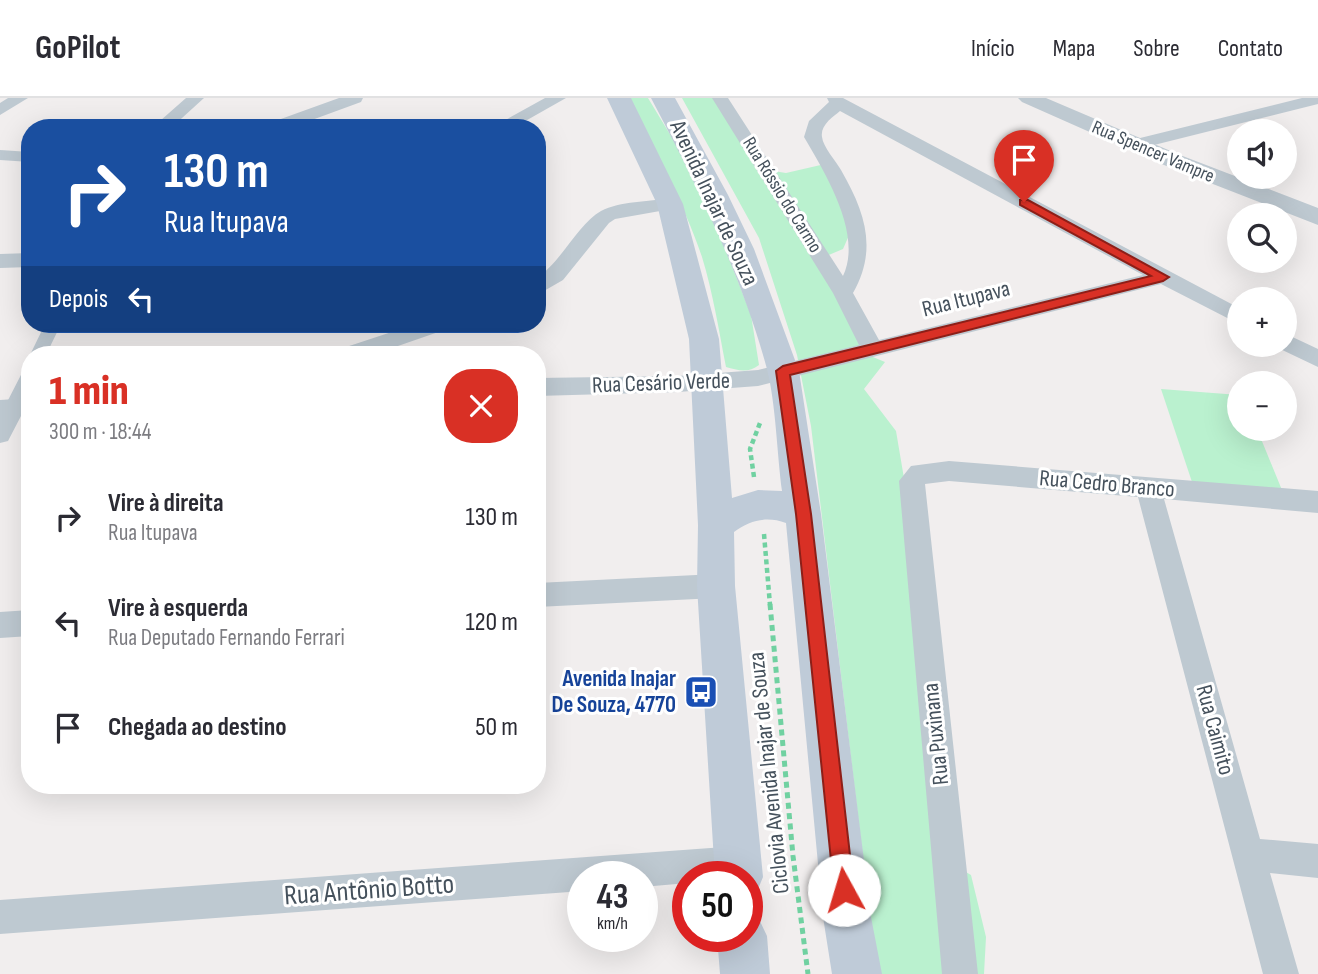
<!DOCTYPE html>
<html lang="pt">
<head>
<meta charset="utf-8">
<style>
  :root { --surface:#fff; --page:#f2f2f3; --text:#2b2b33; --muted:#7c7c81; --line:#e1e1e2; --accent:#d93025 }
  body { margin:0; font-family:"Sofia Sans Condensed",sans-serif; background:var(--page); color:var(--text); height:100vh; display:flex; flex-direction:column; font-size:26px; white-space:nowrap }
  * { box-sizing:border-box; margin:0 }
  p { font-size:23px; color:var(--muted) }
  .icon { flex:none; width:38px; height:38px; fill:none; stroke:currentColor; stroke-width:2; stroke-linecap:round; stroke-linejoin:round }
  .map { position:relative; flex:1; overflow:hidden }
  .sheet { position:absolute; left:21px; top:248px; width:525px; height:448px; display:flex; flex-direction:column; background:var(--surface); border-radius:28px; box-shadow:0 7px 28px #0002 }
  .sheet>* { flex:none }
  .guide { position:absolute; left:21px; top:21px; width:525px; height:214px; border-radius:28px; box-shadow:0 7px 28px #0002; background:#1a4fa0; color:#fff; overflow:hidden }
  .controls { position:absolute; left:1227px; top:21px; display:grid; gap:14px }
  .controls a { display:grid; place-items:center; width:70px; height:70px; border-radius:50%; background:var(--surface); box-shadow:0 7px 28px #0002; font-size:35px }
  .speed { position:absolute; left:567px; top:763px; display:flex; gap:14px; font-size:35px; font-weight:700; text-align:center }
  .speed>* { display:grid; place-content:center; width:91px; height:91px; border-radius:50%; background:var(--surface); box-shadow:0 7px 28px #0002; line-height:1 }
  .speed small { font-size:18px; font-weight:400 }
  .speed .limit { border:10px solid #d22; background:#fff; color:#111 }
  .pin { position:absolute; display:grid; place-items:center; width:60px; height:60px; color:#fff; margin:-72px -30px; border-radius:50% 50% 50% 0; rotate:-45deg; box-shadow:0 0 7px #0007 }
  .pin .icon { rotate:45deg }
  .me { position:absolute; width:77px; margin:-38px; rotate:354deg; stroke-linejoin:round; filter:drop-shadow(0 0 5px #0008) }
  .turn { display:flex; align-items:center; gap:24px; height:147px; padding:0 28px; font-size:32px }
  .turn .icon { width:91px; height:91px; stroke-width:2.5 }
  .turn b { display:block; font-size:49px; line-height:60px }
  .then { display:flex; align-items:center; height:66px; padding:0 28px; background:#0003; gap:14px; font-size:26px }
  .round { display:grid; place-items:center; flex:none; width:74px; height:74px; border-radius:28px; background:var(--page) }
  .headline { display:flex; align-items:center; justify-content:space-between; height:119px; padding:0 28px }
  h1 { font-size:42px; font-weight:800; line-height:52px; color:var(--accent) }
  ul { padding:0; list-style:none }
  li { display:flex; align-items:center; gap:21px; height:105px; padding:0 28px }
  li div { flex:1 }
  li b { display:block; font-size:26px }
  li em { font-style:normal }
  header { display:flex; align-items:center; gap:42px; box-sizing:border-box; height:98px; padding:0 35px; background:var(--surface); border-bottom:2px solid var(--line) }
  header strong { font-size:33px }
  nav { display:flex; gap:38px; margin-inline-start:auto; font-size:24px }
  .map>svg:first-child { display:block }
  .green { fill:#baf1cf }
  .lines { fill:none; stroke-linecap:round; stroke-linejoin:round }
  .path-far1 { stroke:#70d1a1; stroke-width:4.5; stroke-dasharray:5 3.5; stroke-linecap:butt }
  .path { stroke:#70d1a1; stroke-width:5; stroke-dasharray:6 4.5; stroke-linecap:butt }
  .pedestrian { fill:#bec9d1; fill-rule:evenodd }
  .minor { fill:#bec9d1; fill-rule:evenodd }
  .tertiary { fill:#bec9d1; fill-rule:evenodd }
  .secondary { fill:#bfcbd8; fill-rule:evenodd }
  .route { fill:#d93025; stroke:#8d1f18; stroke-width:2 }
  .labels { text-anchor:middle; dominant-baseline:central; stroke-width:6; stroke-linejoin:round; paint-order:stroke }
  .far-street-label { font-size:19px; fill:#45515c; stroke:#fff }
  .street-label { font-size:23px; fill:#45515c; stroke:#fff }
  .transit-label { font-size:23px; font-weight:bold; fill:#164399; stroke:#fff; text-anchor:end }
  .near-street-label { font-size:28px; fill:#45515c; stroke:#fff }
</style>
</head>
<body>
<header>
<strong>GoPilot</strong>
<nav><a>Início</a><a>Mapa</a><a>Sobre</a><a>Contato</a></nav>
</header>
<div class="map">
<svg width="1318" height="876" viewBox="0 0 1318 876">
  <rect width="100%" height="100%" fill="#f1eeee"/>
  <path class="green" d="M626 0H648L700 86 751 217 759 267C748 276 737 272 726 269 719 233 713 195 702 159 684 104 653 52 626 0Z
    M682 0H717L761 71 786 75 825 66 850 135 843 151 824 159 868 257 885 264 864 291 896 333 907 398 933 755 971 777 986 839 984 876H877L811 328 797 257 759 140Z
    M1161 291 1239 297V331H1257L1284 397 1194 390Z"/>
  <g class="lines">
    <path class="path-far1" d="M754 379 750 351 760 325
      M764 436 770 507"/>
    <path class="path" d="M770 506 793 758 808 876"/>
    <path class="pedestrian" d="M45 226H61L46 257H30Z
      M30 269C30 287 28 298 19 315H7L4 310 24 271Z"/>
    <path class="minor" d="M8 0H28L0 17V5Z
      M186 0H204L171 30H152Z
      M339 0H363L361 4 290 30H265L267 26Z
      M545 0H566L513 30H491Z
      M712 0H728L843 178C863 136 825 75 804 39L809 23 829 4 827 0H843L1239 210V226L1161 186 758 288 678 294 537 298V280L678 278 758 272 859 247 833 195ZM840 13 1143 177 879 242 853 195C878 151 865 114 841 72 836 63 823 49 822 39 820 27 833 19 840 13Z
      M1302 0H1318V6L1134 52 1125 47 1128 43Z
      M0 52 30 54V64L0 62Z
      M670 100 677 102 679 106 677 110 615 121 609 125 563 182 537 197V180C561 164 579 125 601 113 620 103 649 104 670 100Z
      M30 155V169L0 170V156Z
      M416 226H450L447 231 372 257H337L340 251Z
      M1284 235 1318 251V269L1276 249 1284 247Z
      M30 300V318H21L8 343 0 345V302Z
      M949 363 1318 393V415L1164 401 1260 741 1318 746V780L1270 775 1299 876H1263L1138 399 949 383 925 386 978 876H942L899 383 911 368Z
      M716 476 726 479 730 488 726 497 716 500 537 509V485Z
      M30 512V538L0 540V514Z
      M738 748 750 753 755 765 750 777 745 779H688V785L642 789V779H583V793L0 836V802Z"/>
    <path class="tertiary" d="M1018 0H1046L1180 57 1318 110V127L1164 67 1022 4Z"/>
    <path class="secondary" d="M607 0H631L683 106 719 241 732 400 758 392 782 393C777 356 776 307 767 271 741 175 697 88 651 0H675L728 97 754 151 799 273 821 416 871 819 882 876H832L823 819 786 425C767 418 750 422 734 434L735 488 763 779 756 796 747 799V779H715L697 488 698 427 689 241 657 106Z
      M747 816 759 821 767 838 770 876H720L717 838H747Z"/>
  </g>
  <path class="route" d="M1020 102H1028L1169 179 1163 183 790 277 811 416 854 792 851 799 844 802 837 799 834 792 796 416 776 273 783 268 1151 178 1020 107Z"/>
  <defs>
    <symbol id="bus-square" viewBox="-11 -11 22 22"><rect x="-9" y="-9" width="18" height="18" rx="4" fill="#1a4fb4" stroke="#fff"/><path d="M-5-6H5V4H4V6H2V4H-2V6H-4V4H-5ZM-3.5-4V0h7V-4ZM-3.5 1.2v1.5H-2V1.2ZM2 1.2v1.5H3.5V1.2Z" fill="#fff"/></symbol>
  </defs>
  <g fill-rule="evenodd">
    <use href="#bus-square" x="682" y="575" width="38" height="38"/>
  </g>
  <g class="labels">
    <g class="far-street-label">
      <text transform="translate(1153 54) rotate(23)">Rua Spencer Vampre</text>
      <text transform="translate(782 97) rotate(58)">Rua Róssio do Carmo</text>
    </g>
    <g class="street-label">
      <text transform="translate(714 105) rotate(65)">Avenida Inajar de Souza</text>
      <text transform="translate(966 201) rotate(-14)">Rua Itupava</text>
      <text transform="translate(661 285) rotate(-2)">Rua Cesário Verde</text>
      <text transform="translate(1107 386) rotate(5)">Rua Cedro Branco</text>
      <text transform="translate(1215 632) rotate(75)">Rua Caimito</text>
      <text transform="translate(936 636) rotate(-96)">Rua Puxinana</text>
      <text transform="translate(769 675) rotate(-96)">Ciclovia Avenida Inajar de Souza</text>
    </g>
    <g class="transit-label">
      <text x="676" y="581">Avenida Inajar<tspan x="676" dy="26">De Souza, 4770</tspan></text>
    </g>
    <g class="near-street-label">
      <text transform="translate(369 792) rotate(-4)">Rua Antônio Botto</text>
    </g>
  </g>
</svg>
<div class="controls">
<a><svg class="icon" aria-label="sound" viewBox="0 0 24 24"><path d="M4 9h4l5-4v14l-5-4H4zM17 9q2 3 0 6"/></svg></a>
<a><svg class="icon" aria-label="search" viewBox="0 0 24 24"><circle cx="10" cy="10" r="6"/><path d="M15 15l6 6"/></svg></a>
<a>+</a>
<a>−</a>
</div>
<div class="speed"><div>43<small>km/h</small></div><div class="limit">50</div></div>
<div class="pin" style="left:1024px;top:104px;background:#d93025"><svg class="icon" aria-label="arrive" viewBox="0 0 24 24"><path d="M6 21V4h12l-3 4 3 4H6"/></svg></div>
<svg class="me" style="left:844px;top:792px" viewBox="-20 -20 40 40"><circle r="19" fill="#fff"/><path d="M0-13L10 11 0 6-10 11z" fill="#d93025"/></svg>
<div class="guide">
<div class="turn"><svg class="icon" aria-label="right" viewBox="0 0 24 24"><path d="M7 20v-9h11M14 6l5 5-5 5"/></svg><div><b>130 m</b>Rua Itupava</div></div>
<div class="then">Depois<svg class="icon" aria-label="left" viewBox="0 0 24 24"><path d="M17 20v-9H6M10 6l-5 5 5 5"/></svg></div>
</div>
<section class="sheet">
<div class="headline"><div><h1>1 min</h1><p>300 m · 18:44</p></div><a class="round" style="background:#d93025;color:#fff"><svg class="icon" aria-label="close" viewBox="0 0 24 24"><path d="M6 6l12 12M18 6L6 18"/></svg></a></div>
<ul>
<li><svg class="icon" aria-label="right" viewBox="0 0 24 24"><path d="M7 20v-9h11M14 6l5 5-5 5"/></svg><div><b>Vire à direita</b><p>Rua Itupava</p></div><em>130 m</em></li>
<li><svg class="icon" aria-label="left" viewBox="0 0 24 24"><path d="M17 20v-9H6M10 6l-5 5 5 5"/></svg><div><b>Vire à esquerda</b><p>Rua Deputado Fernando Ferrari</p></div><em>120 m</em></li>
<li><svg class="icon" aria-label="arrive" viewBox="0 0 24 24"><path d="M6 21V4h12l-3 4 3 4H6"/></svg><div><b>Chegada ao destino</b></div><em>50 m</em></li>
</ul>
</section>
</div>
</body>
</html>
